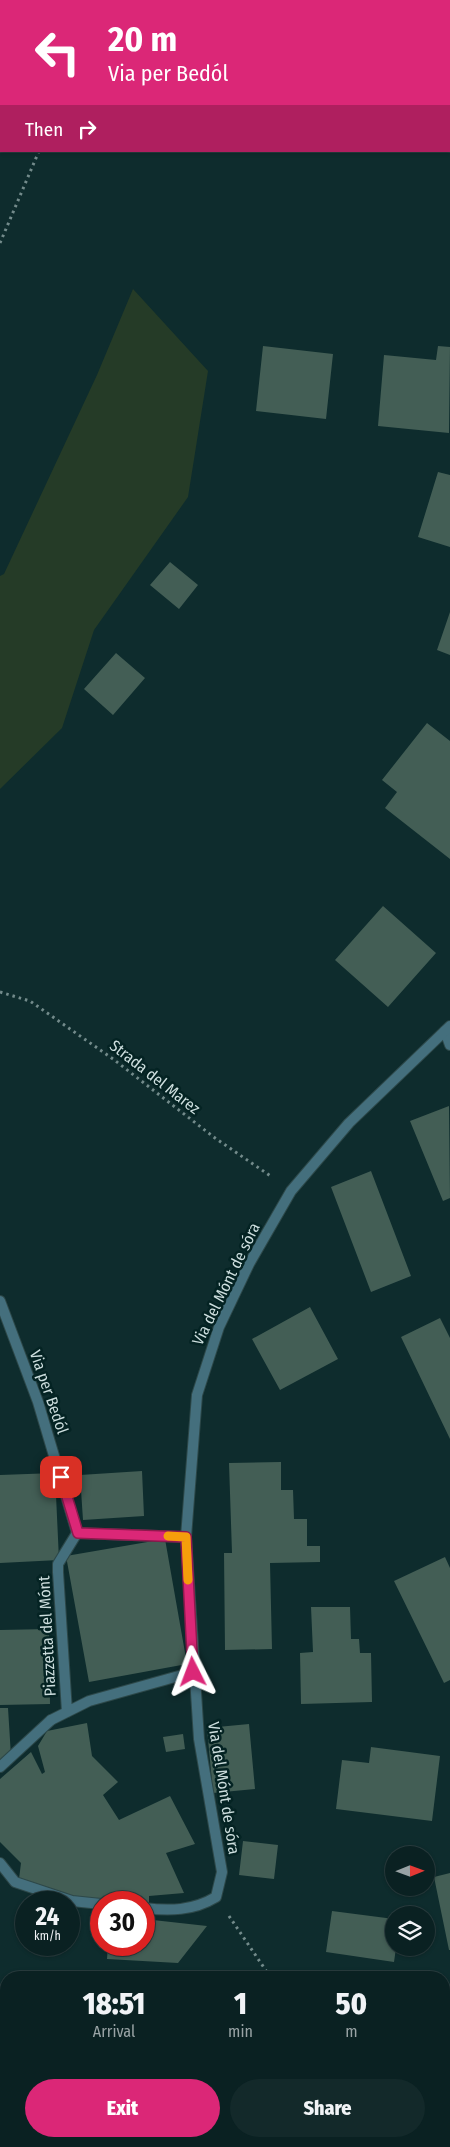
<!DOCTYPE html>
<html lang="en">
<head>
<meta charset="utf-8">
<style>
  :root { --surface:#0a2122; --page:#13292a; --text:#f1f3f6; --muted:#99a3a5; --line:#2a3e40; --accent:#db2777 }
  body { margin:0; font-family:"Fira Sans Condensed",sans-serif; background:var(--page); color:var(--text); height:100vh; display:flex; flex-direction:column; font-size:19px; white-space:nowrap }
  * { box-sizing:border-box; margin:0 }
  p { font-size:16px; color:var(--muted) }
  .icon { flex:none; width:28px; height:28px; fill:none; stroke:currentColor; stroke-width:2; stroke-linecap:round; stroke-linejoin:round }
  .map { position:relative; flex:1; overflow:hidden }
  .details { position:absolute; left:0px; top:1971px; width:450px; height:176px; display:flex; flex-direction:column; background:var(--surface); border-radius:20px 20px 0 0; box-shadow:0 1px 4px #0004,0 0 0 1px var(--line) }
  .details>* { flex:none }
  .guide { position:absolute; left:0px; top:0px; width:450px; height:152px; box-shadow:0 1px 4px #0004,0 0 0 1px var(--line); background:#db2777; color:#fff; overflow:hidden }
  .needle { width:32px; rotate:89deg }
  .tools { position:absolute; left:385px; top:1846px; display:grid; gap:10px }
  .tools a { display:grid; place-items:center; width:50px; height:50px; border-radius:50%; background:var(--surface); box-shadow:0 1px 4px #0004,0 0 0 1px var(--line); font-size:25px }
  .speed { position:absolute; left:15px; top:1891px; display:flex; gap:10px; font-size:25px; font-weight:700; text-align:center }
  .speed>* { display:grid; place-content:center; width:65px; height:65px; border-radius:50%; background:var(--surface); box-shadow:0 1px 4px #0004,0 0 0 1px var(--line); line-height:1 }
  .speed small { font-size:12px; font-weight:400 }
  .speed .limit { border:8px solid #d22; background:#fff; color:#111 }
  .pin { position:absolute; display:grid; place-items:center; width:42px; height:42px; color:#fff; margin:-21px; border-radius:10px; box-shadow:0 2px 8px #0006 }
  .me { position:absolute; width:55px; margin:-28px; rotate:357deg; stroke-linejoin:round; filter:drop-shadow(0 0 4px #0008) }
  .turn { display:flex; align-items:center; gap:18px; height:105px; padding:0 25px; font-size:22px }
  .turn .icon { width:65px; height:65px; stroke-width:2.5 }
  .turn b { display:block; font-size:35px; line-height:42px }
  .then { display:flex; align-items:center; height:48px; padding:0 25px; background:#0003; gap:10px; font-size:19px }
  .eta { display:flex; justify-content:space-evenly; align-items:center; height:85px; text-align:center }
  .eta b { font-size:30px; font-weight:800; line-height:35px }
  .action { display:flex; gap:10px; margin-top:auto; padding:10px 25px }
  .action a { flex:1; height:58px; border-radius:30px; background:var(--accent); color:#fff; font-size:20px; font-weight:800; line-height:58px; text-align:center }
  .action a+a { background:var(--page); color:var(--text) }
  .map>svg:first-child { display:block }
  .green { fill:#253b27 }
  .building { fill:#435e55 }
  .lines { fill:none; stroke-linecap:round; stroke-linejoin:round }
  .lane-casing { stroke:#2d4849; stroke-width:12 }
  .street-casing { stroke:#2d4849; stroke-width:12 }
  .path { stroke:#738b8b; stroke-width:3; stroke-dasharray:2.5 4; stroke-linecap:butt }
  .lane { stroke:#446f7d; stroke-width:10 }
  .street { stroke:#446f7d; stroke-width:10 }
  .route-casing { stroke:#8e194d; stroke-width:12 }
  .route { stroke:#db2777; stroke-width:9 }
  .slow { stroke:#f59e0b; stroke-width:9 }
  .labels { text-anchor:middle; dominant-baseline:central; stroke-width:5; stroke-linejoin:round; paint-order:stroke }
  .street-label { font-size:16px; fill:#cddede; stroke:#042323 }
</style>
</head>
<body>
<div class="map">
<svg width="450" height="2147" viewBox="0 0 450 2147">
  <rect width="100%" height="100%" fill="#0e2c2d"/>
  <path class="green" d="M133 289 208 371 188 497 94 630 62 728 0 789V576L4 574 97 375Z
    M0 2116 6 2119V2141H43L49 2145 444 2141V2136L450 2135V2147H0Z"/>
  <path class="building" d="M263 346 333 354 326 419 256 411Z
    M438 346 450 347 449 433 378 426 384 355 436 360Z
    M438 472 450 475V547L418 537Z
    M170 562 198 585 179 609 150 585Z
    M450 612V655L437 650Z
    M116 653 145 678 113 715 84 689Z
    M427 723 450 741V859L385 808 397 792 382 780Z
    M383 906 436 953 388 1007 335 960Z
    M449 1106 450 1198 443 1201 410 1121Z
    M371 1171 411 1276 371 1292 331 1187Z
    M310 1307 338 1359 280 1390 252 1339Z
    M440 1318 450 1338V1439L401 1337Z
    M281 1462V1490H293L294 1519H307V1546H320V1562L270 1563 272 1649 225 1650 224 1553H232L229 1463Z
    M142 1471 144 1516 83 1520 80 1475Z
    M55 1473 59 1560 0 1563V1475Z
    M165 1539 187 1664 89 1682 66 1556Z
    M445 1557 450 1568V1680L444 1683 394 1581Z
    M311 1607H350L351 1639H359L360 1653H371L372 1702 301 1704 300 1653 313 1652Z
    M49 1629 50 1704 0 1705V1630Z
    M0 1708H8L11 1756 0 1762Z
    M87 1723 92 1756 118 1782 103 1795 119 1820 170 1796 195 1844 166 1853 184 1893 149 1896V1905H144V1902L84 1901 19 1879 21 1863 0 1842V1779L31 1752 42 1774 45 1772 38 1746 47 1731Z
    M249 1724 255 1789 213 1793 207 1728Z
    M183 1734 185 1749 166 1752 163 1737Z
    M371 1747 440 1756 432 1821 336 1809 342 1760 369 1763Z
    M243 1841 278 1845 274 1879 239 1875Z
    M450 1873V1950H449L434 1877Z
    M332 1911 394 1919V1948H396L394 1962 326 1952Z
    M144 1919 207 1926 178 1963 107 1959 108 1945H144Z"/>
  <g class="lines">
    <defs>
      <path id="lane" d="M445 1031 450 1045
        M0 1301 38 1402 77 1533
        M0 1767 51 1720"/>
      <path id="street" d="M67 1712 58 1572V1564L77 1533 186 1537
        M51 1720 89 1701 193 1672
        M0 1863 15 1882 72 1901 101 1904
        M144 1908C169 1911 193 1911 216 1897L222 1872 199 1739 186 1537 197 1395 219 1327 249 1264 291 1191 349 1123 450 1026"/>
    </defs>
    <use href="#lane" class="lane-casing"/>
    <use href="#street" class="street-casing"/>
    <path class="path" d="M108 1V0
      M0 243 39 151
      M0 992 30 1001 113 1059 215 1138 272 1177
      M229 1916 271 1978
      M444 2122 450 2125"/>
    <use href="#lane" class="lane"/>
    <use href="#street" class="street"/>
  </g>
  <g class="lines">
    <defs>
      <path id="route" d="M61 1477 78 1533 186 1537 193 1672"/>
    </defs>
    <use href="#route" class="route-casing"/>
    <use href="#route" class="route"/>
    <path class="slow" d="M168 1536 186 1537 188 1580"/>
  </g>
  <g class="labels">
    <g class="street-label">
      <text transform="translate(155 1077) rotate(38)">Strada del Marez</text>
      <text transform="translate(226 1284) rotate(-64)">Via del Mónt de sóra</text>
      <text transform="translate(49 1392) rotate(71)">Via per Bedól</text>
      <text transform="translate(47 1636) rotate(-93)">Piazzetta del Mónt</text>
      <text transform="translate(224 1788) rotate(81)">Via del Mónt de sóra</text>
    </g>
  </g>
</svg>
<div class="tools">
<a><svg class="needle" viewBox="-14 -14 28 28"><path d="M0-13l5 13h-10z" fill="#e53935"/><path d="M0 13l5-13h-10z" fill="#99a3a5"/></svg></a>
<a><svg class="icon" aria-label="layers" viewBox="0 0 24 24"><path d="M12 4l9 5-9 5-9-5zM3 14l9 5 9-5"/></svg></a>
</div>
<div class="speed"><div>24<small>km/h</small></div><div class="limit">30</div></div>
<div class="pin" style="left:61px;top:1477px;background:#d93025"><svg class="icon" aria-label="arrive" viewBox="0 0 24 24"><path d="M6 21V4h12l-3 4 3 4H6"/></svg></div>
<svg class="me" style="left:193px;top:1672px" viewBox="-20 -20 40 40"><path d="M0-17L14 15 0 8-14 15z" fill="#db2777" stroke="#fff" stroke-width="4"/></svg>
<div class="guide">
<div class="turn"><svg class="icon" aria-label="left" viewBox="0 0 24 24"><path d="M17 20v-9H6M10 6l-5 5 5 5"/></svg><div><b>20 m</b>Via per Bedól</div></div>
<div class="then">Then<svg class="icon" aria-label="right" viewBox="0 0 24 24"><path d="M7 20v-9h11M14 6l5 5-5 5"/></svg></div>
</div>
<section class="details">
<div class="eta">
<div><b>18:51</b><p>Arrival</p></div>
<div><b>1</b><p>min</p></div>
<div><b>50</b><p>m</p></div>
</div>
<div class="action"><a>Exit</a><a>Share</a></div>
</section>
</div>
</body>
</html>
